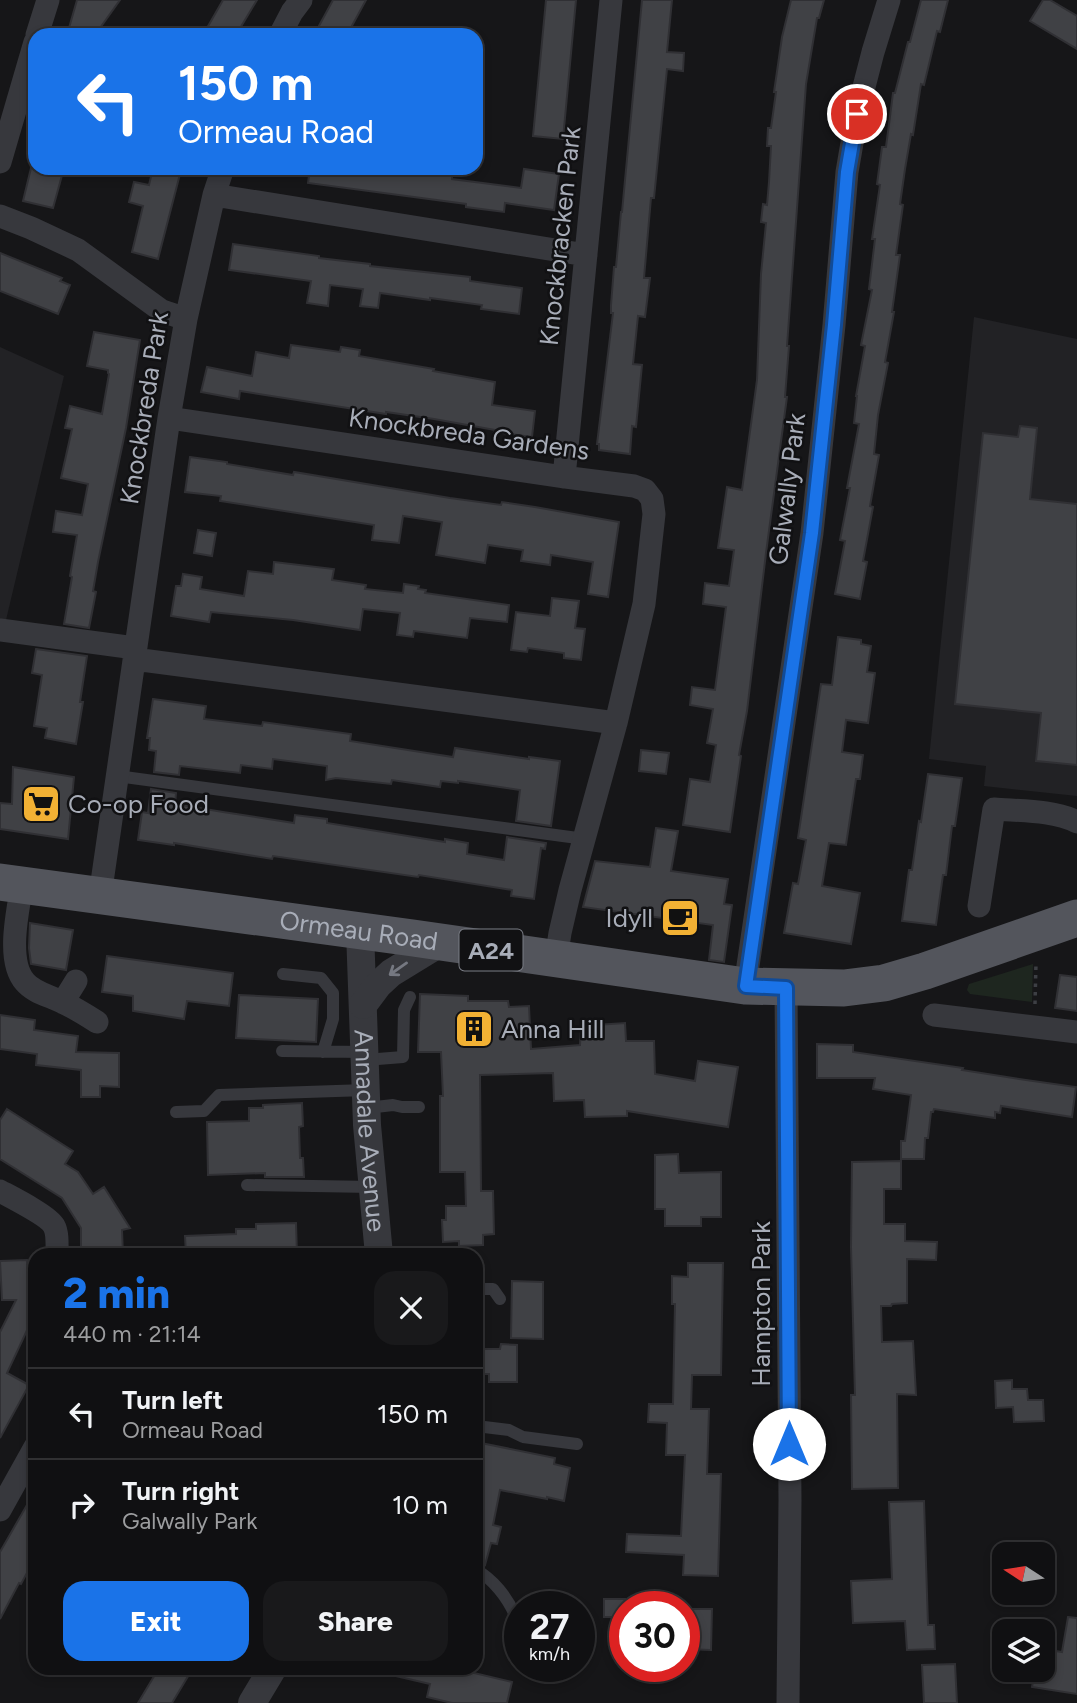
<!DOCTYPE html>
<html lang="en">
<head>
<meta charset="utf-8">
<style>
  :root { --surface:#101012; --page:#19191b; --text:#f1f3f6; --muted:#9c9d9f; --line:#303032; --accent:#1a73e8 }
  body { margin:0; font-family:Figtree,sans-serif; background:var(--page); color:var(--text); height:100vh; display:flex; flex-direction:column; font-size:26px; white-space:nowrap }
  * { box-sizing:border-box; margin:0 }
  p { font-size:23px; color:var(--muted) }
  .icon { flex:none; width:38px; height:38px; fill:none; stroke:currentColor; stroke-width:2; stroke-linecap:round; stroke-linejoin:round }
  .map { position:relative; flex:1; overflow:hidden }
  .side { position:absolute; left:28px; top:1248px; width:455px; height:427px; display:flex; flex-direction:column; background:var(--surface); border-radius:21px; box-shadow:0 4px 10px #0003,0 0 0 2px var(--line) }
  .side>* { flex:none }
  .banner { position:absolute; left:28px; top:28px; width:455px; height:147px; border-radius:21px; box-shadow:0 4px 10px #0003,0 0 0 2px var(--line); background:#1a73e8; color:#fff; overflow:hidden }
  .needle { width:46px; rotate:282deg }
  .controls { position:absolute; left:992px; top:1542px; display:grid; gap:14px }
  .controls a { display:grid; place-items:center; width:63px; height:63px; border-radius:14px; background:var(--surface); box-shadow:0 4px 10px #0003,0 0 0 2px var(--line); font-size:35px }
  .speed { position:absolute; left:504px; top:1591px; display:flex; gap:14px; font-size:35px; font-weight:700; text-align:center }
  .speed>* { display:grid; place-content:center; width:91px; height:91px; border-radius:50%; background:var(--surface); box-shadow:0 4px 10px #0003,0 0 0 2px var(--line); line-height:1 }
  .speed small { font-size:18px; font-weight:400 }
  .speed .limit { border:10px solid #d22; background:#fff; color:#111 }
  .pin { position:absolute; display:grid; place-items:center; width:60px; height:60px; color:#fff; margin:-30px; border:4px solid #fff; border-radius:50%; box-shadow:0 2px 7px #0007 }
  .me { position:absolute; width:77px; margin:-38px; rotate:0deg; stroke-linejoin:round; filter:drop-shadow(0 0 5px #0008) }
  .turn { display:flex; align-items:center; gap:24px; height:147px; padding:0 35px; font-size:32px }
  .turn .icon { width:91px; height:91px; stroke-width:2.5 }
  .turn b { display:block; font-size:49px; line-height:60px }
  .round { display:grid; place-items:center; flex:none; width:74px; height:74px; border-radius:21px; background:var(--page) }
  .head { display:flex; align-items:center; justify-content:space-between; height:119px; padding:0 35px }
  h1 { font-size:42px; font-weight:800; line-height:52px; color:var(--accent) }
  .action { display:flex; gap:14px; margin-top:auto; padding:14px 35px }
  .action a { flex:1; height:80px; border-radius:21px; background:var(--accent); color:#fff; font-size:28px; font-weight:800; line-height:80px; text-align:center }
  .action a+a { background:var(--page); color:var(--text) }
  ul { padding:0; list-style:none }
  li { display:flex; align-items:center; gap:21px; height:91px; padding:0 35px; border-top:2px solid var(--line) }
  li div { flex:1 }
  li b { display:block; font-size:26px }
  li em { font-style:normal }
  .map>svg:first-child { display:block }
  .built { fill:#222225 }
  .green { fill:#1e261f }
  .building { fill:#404145; stroke:#303034; stroke-width:2 }
  .lines { fill:none; stroke-linecap:round; stroke-linejoin:round }
  .path { stroke:#3d3f44; stroke-width:3.5; stroke-dasharray:3.5 5; stroke-linecap:butt }
  .service { stroke:#37383d; stroke-width:12 }
  .minor { stroke:#37383d; stroke-width:23 }
  .tertiary { stroke:#37383d; stroke-width:28 }
  .primary { stroke:#53555c; stroke-width:37 }
  .oneway { stroke:#757881 }
  .route-casing { stroke:#114b97; stroke-width:18 }
  .route { stroke:#1a73e8; stroke-width:12 }
  .labels { text-anchor:middle; dominant-baseline:central; stroke-width:5; stroke-linejoin:round; paint-order:stroke }
  .shield { fill:#111113; stroke:#7b7e86; stroke-width:2 }
  .shield-label { font-size:24px; font-weight:bold; fill:#a8adb8 }
  .street-label { font-size:26px; fill:#a8adb8; stroke:#111113 }
  .poi-label { font-size:26px; fill:#a8adb8; stroke:#111113; text-anchor:start }
</style>
</head>
<body>
<div class="map">
<svg width="1077" height="1703" viewBox="0 0 1077 1703">
  <rect width="100%" height="100%" fill="#161618"/>
  <path class="built" d="M974 317 1077 339V796L984 786 986 766 929 759Z
    M0 347 64 376 6 620 0 619Z"/>
  <path class="green" d="M1033 964 1032 1002 970 994 967 990 969 984Z"/>
  <path class="building" d="M77 0H120L95 35H67Z
    M223 0H257L236 35H203Z
    M333 0H366L347 35H314Z
    M546 0H576L563 139 533 136Z
    M642 0H672L667 52 684 53 683 71 667 69 654 198H651L644 278H650L645 317 638 316 633 364 642 365 636 427 632 426 630 454 599 450V444H597L613 313H611V305L614 267H616L621 212H622Z
    M791 0H824L819 18H817L806 84 787 346H789L785 397H787L766 553 747 711 739 755 741 756 730 832 683 825 690 779 710 782 716 745 707 743 713 709 690 705 692 687 715 690 726 607 703 604 705 583 729 586 734 550 718 548 727 487 742 490 757 380 761 274 766 223 761 222 763 204 767 205 769 182 771 146H767L768 128H771L776 92H774L782 37Z
    M921 0H948L940 32 937 31 924 85 921 84 913 135 911 134 905 169 900 204 903 205 896 255H900L892 312H894L885 362 888 363 878 415 874 454 879 455 870 506 873 507 863 561 867 562 860 599 835 594 845 541 840 540 850 488H847L859 424 854 423 857 396H856L865 346 861 345 872 290 869 289 875 239H872L880 185 877 184 882 147H886L893 93H895L908 42H910Z
    M1043 0H1050L1077 16V49L1030 21Z
    M31 168H64L53 208 23 201Z
    M153 168 180 174 158 259 132 252 143 206 129 202 134 182 149 185Z
    M310 168H405L404 170 452 176V179L521 188 524 169 559 174 554 210 505 203 504 212 466 207V204L308 183Z
    M233 244 319 256V258L370 264V266L470 277V281L522 288 519 314 481 309 482 305 430 298V300L380 293 378 308 360 306 363 289 330 285 328 306 307 303 311 281 229 270Z
    M0 253 62 278 60 281 70 285 58 314 0 291Z
    M94 332 140 340 126 428 98 562 93 591 96 592 89 628 64 624 72 577 70 576 77 535 53 532 56 511 82 515 88 484 61 478 72 429 65 428 70 406 102 414 109 374 108 373V370L87 366Z
    M291 345 340 352 341 347 360 350 359 356 434 369 433 371 495 382 492 405 535 411 532 437 494 432 495 430 434 419 386 412V414L240 391 239 399 201 392 207 367 252 376 256 352 289 358Z
    M1020 426 1037 428 1030 499 1077 504V765L1036 761 1041 713 955 704 983 433 1018 437Z
    M190 457 227 462V464L293 475 294 472 450 498 501 505 502 502 535 507 619 522 608 597 588 594 593 562 551 555 550 565 521 561 523 550 488 545 485 563 436 555 442 522 403 516 399 543 372 540 374 525 220 501 221 496 185 492Z
    M198 530 216 533 212 556 194 553Z
    M274 562 334 569 332 580 366 585 365 589 403 593 404 584 419 586 418 589 426 590 425 593 509 605 507 622 470 618 467 638 414 631 413 637 397 635 400 613 363 609 360 630 293 620 211 612 209 622 171 616 176 586H181L183 574 202 577 200 589 244 596 248 571 273 574Z
    M552 598 579 601 575 628 585 629 581 660 564 658V653L528 648 527 652 511 650 516 612 550 616Z
    M838 637 861 640V644L871 646 867 672 875 673 868 723 846 720 842 752 863 755 860 779H856L846 845 829 843 822 886 860 893 851 944 784 933 793 883 798 884 806 840 798 838 821 684 832 685Z
    M36 649 87 656 80 702H83L76 744 45 738 47 728 34 726 42 675 32 673Z
    M153 699 206 706 204 719 262 726 263 722 351 734 350 741 453 757 455 748 529 759V757L560 761 551 826 516 821 520 790 458 781V783L441 781 440 787 392 780 391 784 336 778 326 780 327 766 273 759 272 769 241 765 240 773 180 766 179 775 154 772 156 751 149 750 150 738H147Z
    M641 750 669 753 666 774 639 771Z
    M13 767 74 777 68 839 0 829V803L12 804Z
    M928 774 962 778 955 826H952L946 875H943L936 925 902 921 909 870H912L919 821 921 822Z
    M151 789 176 793 175 804 223 812 294 823 295 815 327 819V823L445 842V839L468 843 467 854 504 860 507 837 546 843 545 849 541 848 534 899 511 896 512 890 419 875 418 877 273 856 272 859 174 843V845L138 840 142 812 148 813Z
    M656 828 678 831 671 871 728 879 724 904 732 905 724 962 709 960 713 925 583 907 595 861 650 867Z
    M30 923 73 930 66 970 31 964 29 948Z
    M107 956 233 973 229 1006 187 1001 184 1019 133 1011V996L102 992Z
    M1060 975 1077 977V1011L1055 1008Z
    M420 994 468 996V1001H508L509 1007 529 1006 531 1049 580 1045 581 1026 625 1023 626 1041H654L655 1074 695 1081 698 1061 738 1067 728 1127 627 1111V1116L585 1117 584 1100 554 1101 553 1073 480 1075 481 1191H493L494 1234 483 1235V1245L459 1246V1241L443 1242 442 1220H446V1206H466L465 1172H440V1096H443L441 1052H418Z
    M239 995 318 999 316 1042 236 1038Z
    M0 1015 35 1020 34 1030 78 1036 76 1052 119 1053V1087L100 1086V1097H81V1070L36 1065 37 1054 0 1049Z
    M817 1044 853 1045V1052L963 1068 962 1070 1026 1080 1076 1087 1072 1117 1001 1106 1000 1113 995 1112V1118L934 1109 933 1112H931L928 1138H925L924 1159H901V1141H905L911 1095 873 1089 875 1078H817Z
    M302 1103 303 1126 299 1127 300 1158H303L304 1177H265V1173L208 1175 207 1122 249 1121V1108H263V1105Z
    M7 1109 73 1151 65 1164 78 1172 93 1194 104 1187 130 1228 122 1230 123 1255H81V1228L62 1198 0 1159V1120Z
    M678 1154 679 1173 721 1172V1217H701V1226H665V1209H655V1155Z
    M901 1161V1189H884V1224H905V1241L937 1242 936 1260 907 1259V1303L892 1304 891 1306H881L882 1342 913 1341 916 1395 897 1394 898 1488 852 1489 851 1395H855L851 1247 852 1162Z
    M296 1223 297 1255H186L185 1236 236 1234V1229H256V1224Z
    M27 1260 29 1326 7 1373 29 1385 0 1438V1332L16 1300H2L0 1261Z
    M688 1263H723L721 1375H692L691 1409H709L707 1474H721L718 1576 683 1575 684 1555 626 1552 627 1534 681 1536 685 1455H666L667 1423 648 1422 649 1404H673L675 1304H672V1276L688 1277Z
    M512 1281 543 1282V1339L511 1338Z
    M501 1344 517 1345V1382H489V1374H476V1349H500Z
    M1012 1380V1389H1027L1028 1400H1043L1044 1421 1014 1422 1013 1407 996 1408 995 1381Z
    M476 1442 555 1458 554 1464 570 1468 564 1501 547 1497V1499L500 1490 493 1525 501 1527 497 1544 491 1543 485 1565 476 1561Z
    M35 1491V1558L21 1584 19 1583 0 1619V1552Z
    M924 1501 928 1625H934L935 1649 907 1650 905 1621 853 1623 851 1581 892 1579 889 1502Z
    M604 1599H625V1617H604Z
    M684 1609H712L711 1650 684 1649Z
    M1068 1617 1077 1618V1694L1032 1687 1035 1670H1043V1649L1062 1652Z
    M955 1664 957 1703H924L922 1665Z
    M159 1668H193L172 1703H138Z
    M388 1668H453L512 1682 507 1703H452L427 1697 430 1684 387 1674Z"/>
  <g class="lines">
    <path class="path" d="M1035 1004 1036 963"/>
    <path class="service" d="M117 776 585 839
      M283 974 321 978 333 993V1019L323 1052
      M282 1051 364 1052
      M365 1060 403 1057 404 1010 410 997
      M367 1108 393 1105 402 1107H419
      M176 1112 204 1111 219 1095 366 1090
      M247 1185 373 1187
      M476 1289H493L500 1299
      M476 1426 509 1430 523 1437 577 1444
      M476 1570C493 1579 507 1597 515 1615L520 1616"/>
    <path class="minor" d="M37 35 48 0
      M280 35 292 12 301 0
      M0 162 35 42
      M214 195 586 255
      M0 216 31 228 78 250 162 311 186 319
      M169 418 564 477 634 486 645 490 652 499 654 514 644 604 616 723 570 890 560 933 556 959
      M564 477 611 0
      M0 630 135 648
      M134 659 616 723
      M22 885C18 910 6 961 25 982 34 993 51 996 64 1003 75 1008 86 1015 97 1022
      M100 896 169 418 186 319 214 195 223 168
      M979 906 994 809C1019 811 1055 810 1077 822
      M745 986 812 533 834 325 847 172 857 114 873 52 889 0
      M786 988 790 1500 788 1703
      M63 1002 76 981
      M934 1015 1077 1032
      M0 1191C11 1197 49 1216 54 1226 58 1233 57 1246 57 1255
      M0 1510 35 1447"/>
    <g class="tertiary">
      <path id="s1" d="M360 931 367 1125 379 1255"/>
      <path d="M363 1005 378 985 391 973 440 943"/>
      <path d="M252 1703 273 1668"/>
    </g>
    <path class="primary" id="s2" d="M0 882 413 938 745 986 844 988 884 983 925 971 1077 918"/>
  </g>
  <defs><path id="oneway-shaft" d="M-6 0H5M1.5-3L5.5 0L1.5 3" fill="none" stroke-width="1.6" stroke-linecap="round" stroke-linejoin="round" transform="scale(1.75)"/></defs>
  <use class="oneway" href="#oneway-shaft" transform="translate(398 969) rotate(145)"/>
  <g class="lines">
    <defs>
      <path id="route" d="M789 1444 786 988 746 986 812 533 834 325 847 172 857 114"/>
    </defs>
    <use href="#route" class="route-casing"/>
    <use href="#route" class="route"/>
  </g>
  <defs>
    <symbol id="supermarket-square" viewBox="-11 -11 22 22"><rect x="-9" y="-9" width="18" height="18" rx="4" fill="#f2b134" stroke="#111113"/><path d="M-6-5.5h2.5l.6 2H6L4.5 2H-2.5L-4.4-4H-6ZM-1.5 3.2a1.3 1.3 0 1 0 .1 0ZM3 3.2a1.3 1.3 0 1 0 .1 0Z" fill="#111"/></symbol>
    <symbol id="cafe-square" viewBox="-11 -11 22 22"><rect x="-9" y="-9" width="18" height="18" rx="4" fill="#f2b134" stroke="#111113"/><path d="M-5.5-4.5H6V0H3Q3 3.5 0 3.5H-2.5Q-5.5 3.5-5.5 0ZM3-3.2v2h1.7v-2ZM-6 4.5H4V6H-6Z" fill="#111"/></symbol>
    <symbol id="building-square" viewBox="-11 -11 22 22"><rect x="-9" y="-9" width="18" height="18" rx="4" fill="#f2b134" stroke="#111113"/><path d="M-4-6H4V6H1V3H-1V6H-4ZM-2.5-4.3h1.7v1.8h-1.7ZM.8-4.3h1.7v1.8H.8ZM-2.5-1h1.7V.8h-1.7ZM.8-1h1.7V.8H.8Z" fill="#111"/></symbol>
  </defs>
  <g fill-rule="evenodd">
    <use href="#supermarket-square" x="19" y="782" width="44" height="44"/>
    <use href="#cafe-square" x="658" y="896" width="44" height="44"/>
    <use href="#building-square" x="452" y="1007" width="44" height="44"/>
  </g>
  <g class="labels">
    <rect class="shield" x="459.5" y="929.5" width="63" height="41" rx="5"/>
    <g class="shield-label">
      <text x="491" y="950">A24</text>
    </g>
    <g class="street-label">
      <text transform="translate(560 236) rotate(-84)">Knockbracken Park</text>
      <text transform="translate(144 408) rotate(-81)">Knockbreda Park</text>
      <text transform="translate(469 434) rotate(8)">Knockbreda Gardens</text>
      <text transform="translate(787 489) rotate(-83)">Galwally Park</text>
      <text stroke="none"><textPath href="#s2" startOffset="362">Ormeau Road</textPath></text>
      <text stroke="none"><textPath href="#s1" startOffset="200">Annadale Avenue</textPath></text>
      <text transform="translate(761 1304) rotate(-90)">Hampton Park</text>
    </g>
    <g class="poi-label">
      <text x="68" y="804">Co-op Food</text>
      <text x="653" y="918" text-anchor="end">Idyll</text>
      <text x="501" y="1029">Anna Hill</text>
    </g>
  </g>
</svg>
<div class="controls">
<a><svg class="needle" viewBox="-14 -14 28 28"><path d="M0-13l5 13h-10z" fill="#e53935"/><path d="M0 13l5-13h-10z" fill="#9c9d9f"/></svg></a>
<a><svg class="icon" aria-label="layers" viewBox="0 0 24 24"><path d="M12 4l9 5-9 5-9-5zM3 14l9 5 9-5"/></svg></a>
</div>
<div class="speed"><div>27<small>km/h</small></div><div class="limit">30</div></div>
<div class="pin" style="left:857px;top:114px;background:#d93025"><svg class="icon" aria-label="arrive" viewBox="0 0 24 24"><path d="M6 21V4h12l-3 4 3 4H6"/></svg></div>
<svg class="me" style="left:789px;top:1444px" viewBox="-20 -20 40 40"><circle r="19" fill="#fff"/><path d="M0-13L10 11 0 6-10 11z" fill="#1a73e8"/></svg>
<div class="banner">
<div class="turn"><svg class="icon" aria-label="left" viewBox="0 0 24 24"><path d="M17 20v-9H6M10 6l-5 5 5 5"/></svg><div><b>150 m</b>Ormeau Road</div></div>
</div>
<section class="side">
<div class="head"><div><h1>2 min</h1><p>440 m · 21:14</p></div><a class="round"><svg class="icon" aria-label="close" viewBox="0 0 24 24"><path d="M6 6l12 12M18 6L6 18"/></svg></a></div>
<ul>
<li><svg class="icon" aria-label="left" viewBox="0 0 24 24"><path d="M17 20v-9H6M10 6l-5 5 5 5"/></svg><div><b>Turn left</b><p>Ormeau Road</p></div><em>150 m</em></li>
<li><svg class="icon" aria-label="right" viewBox="0 0 24 24"><path d="M7 20v-9h11M14 6l5 5-5 5"/></svg><div><b>Turn right</b><p>Galwally Park</p></div><em>10 m</em></li>
</ul>
<div class="action"><a>Exit</a><a>Share</a></div>
</section>
</div>
</body>
</html>
